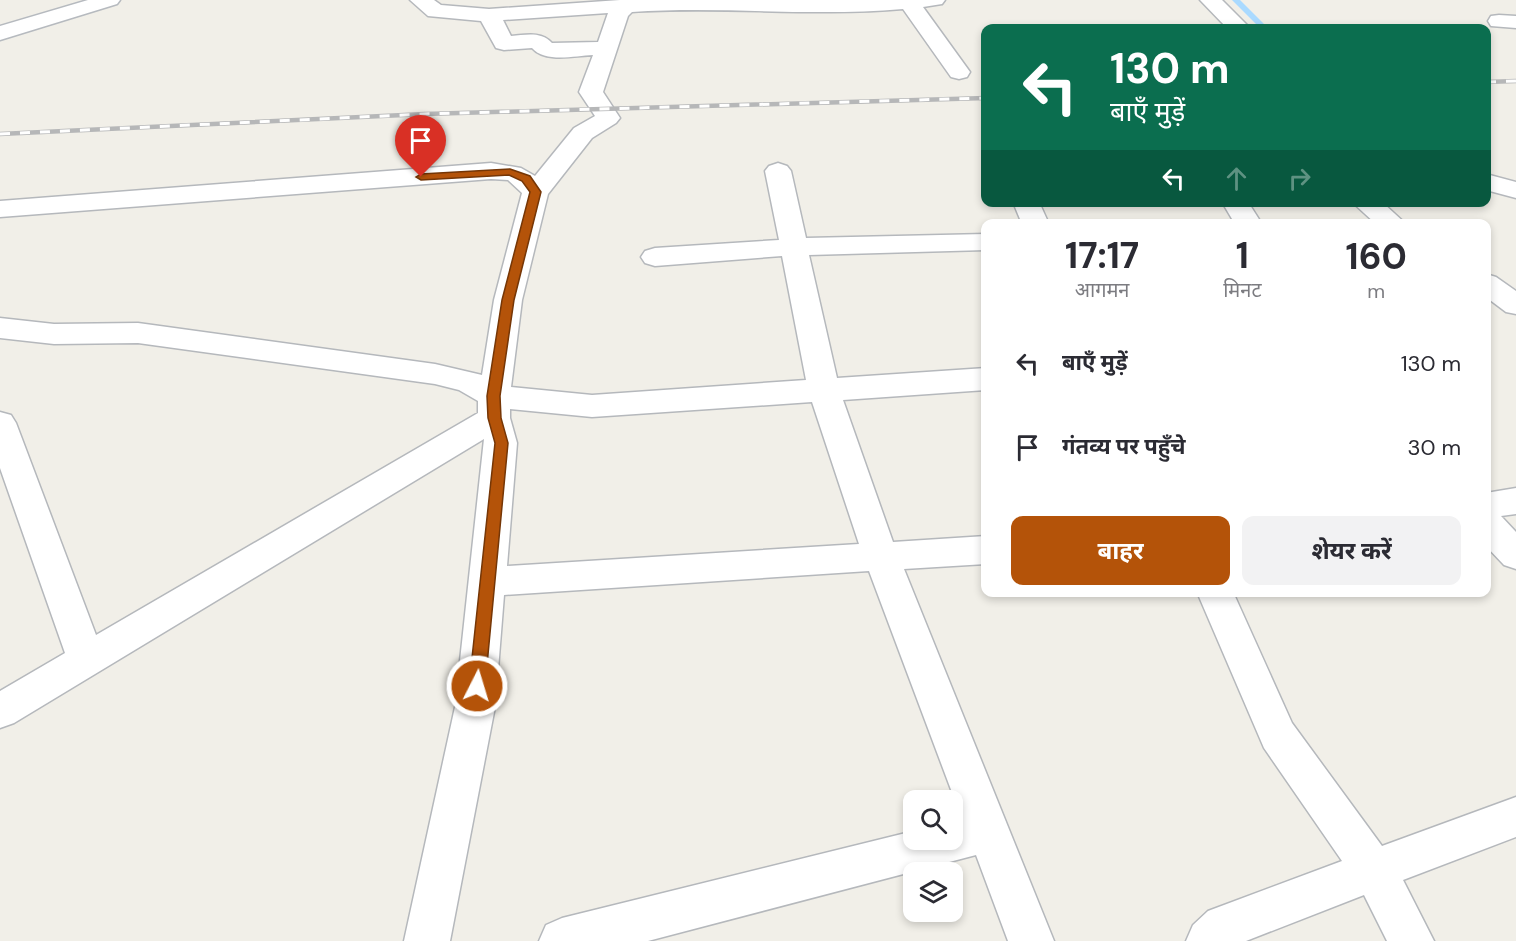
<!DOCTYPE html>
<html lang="hi">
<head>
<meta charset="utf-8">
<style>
  :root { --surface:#fff; --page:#f2f2f3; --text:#2b2b33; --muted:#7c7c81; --accent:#b45309 }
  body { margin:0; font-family:"DM Sans","Noto Sans Devanagari",sans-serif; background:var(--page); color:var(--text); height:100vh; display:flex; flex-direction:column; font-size:22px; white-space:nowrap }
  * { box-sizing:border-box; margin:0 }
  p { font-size:20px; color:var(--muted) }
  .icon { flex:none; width:33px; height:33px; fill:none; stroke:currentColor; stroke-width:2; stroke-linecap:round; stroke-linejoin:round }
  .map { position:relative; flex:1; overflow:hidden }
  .side { position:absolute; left:981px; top:219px; width:510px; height:378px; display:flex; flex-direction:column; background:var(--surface); border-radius:12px; box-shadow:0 3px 9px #0003 }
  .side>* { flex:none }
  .banner { position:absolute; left:981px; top:24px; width:510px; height:183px; border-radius:12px; box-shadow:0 3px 9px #0003; background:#0b6e4f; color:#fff; overflow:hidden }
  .buttons { position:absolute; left:903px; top:790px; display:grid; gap:12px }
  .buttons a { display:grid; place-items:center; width:60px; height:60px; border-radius:12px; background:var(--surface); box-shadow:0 3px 9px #0003; font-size:30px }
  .pin { position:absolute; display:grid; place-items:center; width:51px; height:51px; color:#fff; margin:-62px -26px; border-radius:50% 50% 50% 0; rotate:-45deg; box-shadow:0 0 6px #0007 }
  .pin .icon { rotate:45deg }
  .me { position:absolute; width:66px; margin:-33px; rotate:5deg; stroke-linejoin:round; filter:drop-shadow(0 0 4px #0008) }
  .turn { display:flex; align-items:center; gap:21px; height:126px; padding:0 30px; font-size:27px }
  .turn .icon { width:78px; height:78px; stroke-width:2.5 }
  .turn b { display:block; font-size:42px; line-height:51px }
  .lanes { display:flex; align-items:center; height:57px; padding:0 30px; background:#0003; justify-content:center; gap:30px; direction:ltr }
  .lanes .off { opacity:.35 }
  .eta { display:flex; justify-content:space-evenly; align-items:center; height:102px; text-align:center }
  .eta b { font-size:36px; font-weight:700; line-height:42px }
  .button { display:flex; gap:12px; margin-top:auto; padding:12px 30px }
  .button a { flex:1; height:69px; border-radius:12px; background:var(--accent); color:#fff; font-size:24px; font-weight:700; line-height:69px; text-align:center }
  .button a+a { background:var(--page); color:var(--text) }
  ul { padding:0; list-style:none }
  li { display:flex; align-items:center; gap:18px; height:84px; padding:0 30px }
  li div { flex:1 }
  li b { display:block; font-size:22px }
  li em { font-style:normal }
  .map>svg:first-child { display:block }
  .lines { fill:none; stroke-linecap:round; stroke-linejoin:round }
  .stream { fill:#aadaff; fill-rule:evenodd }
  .street-casing { stroke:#b5b8bc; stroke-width:3 }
  .secondary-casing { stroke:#b6babf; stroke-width:3 }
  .street { fill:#fff; fill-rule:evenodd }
  .secondary { fill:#fff; fill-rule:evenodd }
  .rail-casing { stroke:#b6b7b8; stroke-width:4.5 }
  .rail { stroke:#fff; stroke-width:3; stroke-dasharray:10; stroke-linecap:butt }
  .route { fill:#b45309; stroke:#753606; stroke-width:1.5 }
</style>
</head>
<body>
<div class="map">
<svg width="1516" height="941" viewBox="0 0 1516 941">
  <rect width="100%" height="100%" fill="#f1efe8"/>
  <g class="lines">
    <path class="stream" d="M1232 0H1240L1268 28H1260Z"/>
    <defs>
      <path id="street" d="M410 0H434L441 5 489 9 620 0H945L942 4 923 7 970 72 967 77 959 79 951 77 903 9C813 17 722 6 632 12L628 16 603 92 620 118 616 123 592 138 548 194 522 300 511 387 592 395 806 380 782 256 655 266 645 263 641 257 645 251 655 248 779 240 765 171 769 166 778 163 787 166 791 171 806 238 986 234V250L809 255 837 378 986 368V390L843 400 893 542 986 536V564L904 569 1054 941H1008L976 855 648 941H539L546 925 562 918 914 831V840H952V821L962 819 869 571 504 595 495 707 450 941H404L455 707 484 439 14 723 0 728V691L65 653 0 468V412L11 415 16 423 96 635 478 413V401L459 390 435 384 138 343 54 344 0 338V318L54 324 138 323 435 364 482 375 494 300 522 193 508 180 491 179 0 217V201L491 163 521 168 535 176 574 128 595 116 579 92 593 55C574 56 545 63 532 48L504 50 496 48 481 21 428 16ZM608 13 598 42 552 43C541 31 526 35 511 36L503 20ZM812 402 859 544 507 566 517 443 510 418V409L592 417Z
        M1200 0H1222L1250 28H1227Z
        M1499 15 1516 16V28L1491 26 1488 21 1491 16Z
        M1486 174 1516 182V198L1486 190Z
        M1013 202H1039L1049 224H1022Z
        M1222 202H1248L1262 224H1235Z
        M1352 202H1382L1406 224H1376Z
        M1486 274 1496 277 1516 291V314L1506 312 1486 297Z
        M1516 488V514L1501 516 1516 532V569L1504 565 1486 546V493Z
        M1197 592H1233L1292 723 1382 846 1516 797V837L1403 880 1434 941H1387L1364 895 1246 941H1186L1193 925 1208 911 1342 861 1264 748Z"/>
      <path id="secondary" d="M88 0H120L117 4 0 40V26Z"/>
    </defs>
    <use href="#street" class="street-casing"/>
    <use href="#secondary" class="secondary-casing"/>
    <use href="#street" class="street"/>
    <use href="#secondary" class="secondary"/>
    <defs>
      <path id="rail" d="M1486 82 1516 81
        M0 134 425 114 986 98"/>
    </defs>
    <use href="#rail" class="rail-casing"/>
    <use href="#rail" class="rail"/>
  </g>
  <path class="route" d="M510 169 530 176 541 192 514 300 500 396 501 418 508 443 485 686 483 691 477 693 472 691 469 686 495 443 488 418 487 396 502 300 530 192 522 181 509 175 421 180 416 177 421 174Z"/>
</svg>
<div class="buttons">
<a><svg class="icon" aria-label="search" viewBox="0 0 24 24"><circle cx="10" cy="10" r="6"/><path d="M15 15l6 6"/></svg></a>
<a><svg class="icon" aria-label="layers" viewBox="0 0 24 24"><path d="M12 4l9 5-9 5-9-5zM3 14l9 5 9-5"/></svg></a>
</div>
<div class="pin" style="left:421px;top:177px;background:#d93025"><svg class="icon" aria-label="arrive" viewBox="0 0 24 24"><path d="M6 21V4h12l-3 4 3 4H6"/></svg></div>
<svg class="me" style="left:477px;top:686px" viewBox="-20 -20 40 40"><circle r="17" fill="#b45309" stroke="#fff" stroke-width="3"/><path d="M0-11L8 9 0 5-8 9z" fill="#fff"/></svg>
<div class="banner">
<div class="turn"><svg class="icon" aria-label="left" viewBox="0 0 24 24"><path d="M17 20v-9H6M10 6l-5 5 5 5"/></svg><div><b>130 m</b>बाएँ मुड़ें</div></div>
<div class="lanes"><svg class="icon" aria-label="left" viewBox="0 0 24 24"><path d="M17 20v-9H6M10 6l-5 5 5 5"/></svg><svg class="icon off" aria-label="ahead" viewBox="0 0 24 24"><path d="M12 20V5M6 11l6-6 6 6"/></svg><svg class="icon off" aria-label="right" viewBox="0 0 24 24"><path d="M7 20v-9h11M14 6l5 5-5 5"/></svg></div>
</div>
<section class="side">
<div class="eta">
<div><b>17:17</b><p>आगमन</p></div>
<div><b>1</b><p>मिनट</p></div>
<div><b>160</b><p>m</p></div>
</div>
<ul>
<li><svg class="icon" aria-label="left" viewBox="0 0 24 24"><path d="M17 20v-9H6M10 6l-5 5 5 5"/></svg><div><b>बाएँ मुड़ें</b></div><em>130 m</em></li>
<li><svg class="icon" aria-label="arrive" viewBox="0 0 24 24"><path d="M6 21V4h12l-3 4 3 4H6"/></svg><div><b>गंतव्य पर पहुँचे</b></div><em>30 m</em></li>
</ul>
<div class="button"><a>बाहर</a><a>शेयर करें</a></div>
</section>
</div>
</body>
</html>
